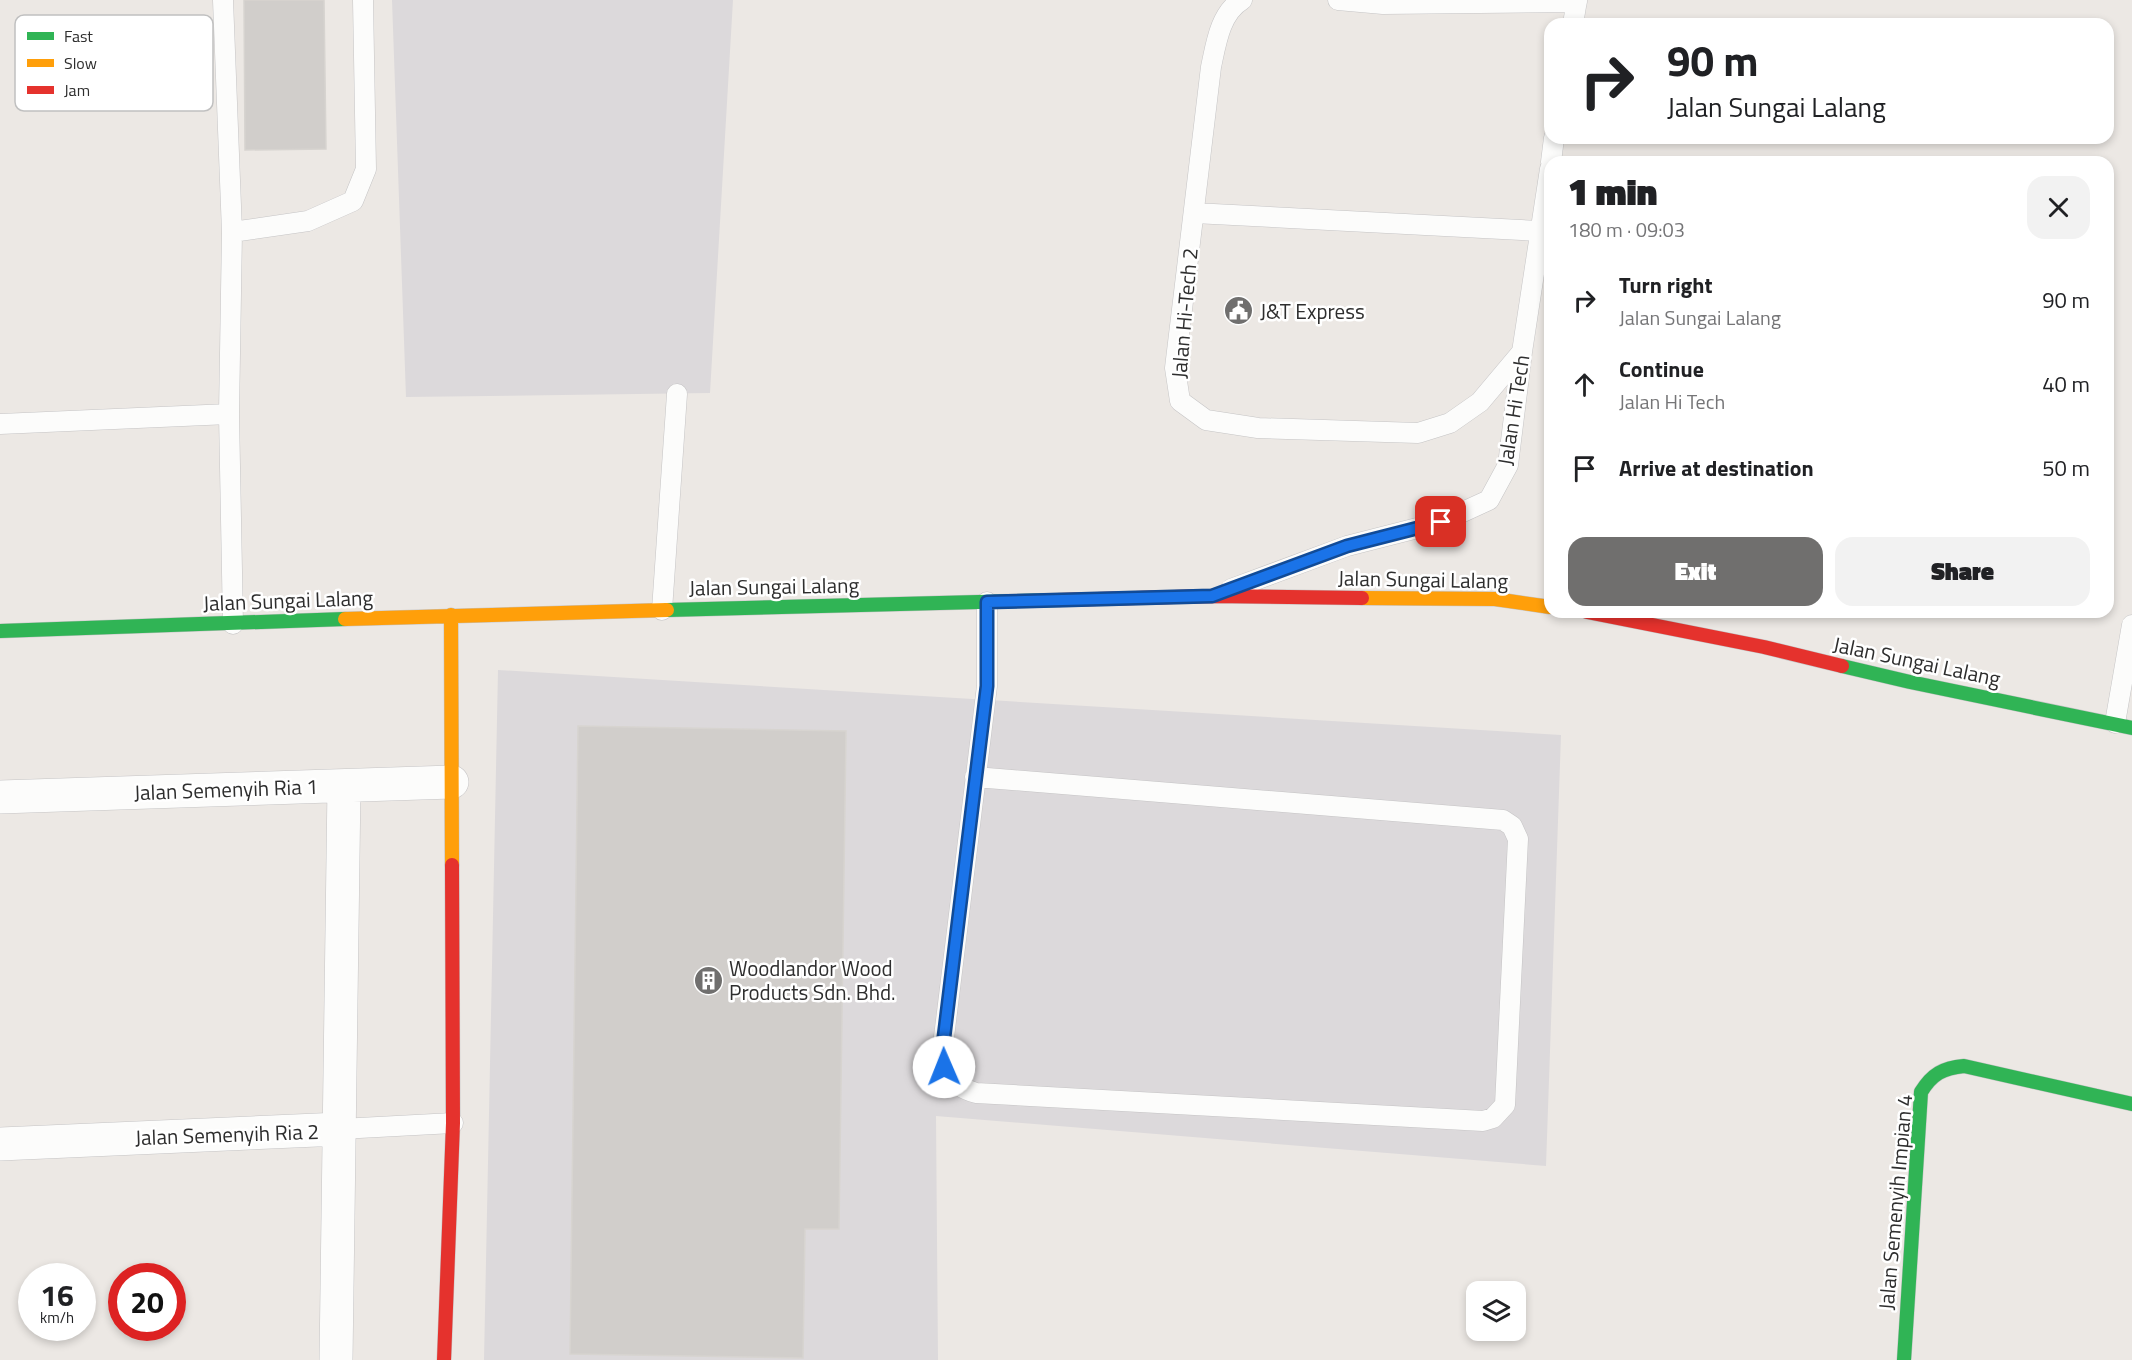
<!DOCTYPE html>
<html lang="en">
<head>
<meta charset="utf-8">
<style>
  :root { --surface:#fff; --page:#f2f2f2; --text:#202124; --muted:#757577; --accent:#706f6e }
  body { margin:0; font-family:"Titillium Web",sans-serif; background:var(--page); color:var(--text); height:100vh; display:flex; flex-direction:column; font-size:22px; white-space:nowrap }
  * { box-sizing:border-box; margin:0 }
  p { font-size:20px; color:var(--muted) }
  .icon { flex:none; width:33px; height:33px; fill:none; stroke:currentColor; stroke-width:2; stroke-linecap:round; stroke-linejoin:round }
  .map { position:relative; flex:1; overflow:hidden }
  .side { position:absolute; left:1544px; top:156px; width:570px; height:462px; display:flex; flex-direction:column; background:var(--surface); border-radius:18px; box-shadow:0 3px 9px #0003 }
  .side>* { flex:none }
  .guide { position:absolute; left:1544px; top:18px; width:570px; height:126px; border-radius:18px; box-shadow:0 3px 9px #0003; background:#fff; color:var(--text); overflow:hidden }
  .buttons { position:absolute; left:1466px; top:1281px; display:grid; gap:12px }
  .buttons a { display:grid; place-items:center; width:60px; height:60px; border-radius:12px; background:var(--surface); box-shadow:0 3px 9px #0003; font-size:30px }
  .speed { position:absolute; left:18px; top:1263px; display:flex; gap:12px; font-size:30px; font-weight:700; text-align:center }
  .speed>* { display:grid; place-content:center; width:78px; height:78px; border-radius:50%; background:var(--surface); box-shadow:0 3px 9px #0003; line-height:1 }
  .speed small { font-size:15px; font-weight:400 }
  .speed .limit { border:9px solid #d22; background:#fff; color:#111 }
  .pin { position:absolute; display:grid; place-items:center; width:51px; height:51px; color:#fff; margin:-26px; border-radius:12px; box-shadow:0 3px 9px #0006 }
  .me { position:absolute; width:66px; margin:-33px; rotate:359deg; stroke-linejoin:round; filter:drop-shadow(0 0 4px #0008) }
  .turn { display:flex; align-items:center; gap:21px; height:126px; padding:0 24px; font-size:27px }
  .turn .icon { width:78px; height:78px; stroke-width:2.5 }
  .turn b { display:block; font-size:42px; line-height:51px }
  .round { display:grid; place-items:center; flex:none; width:63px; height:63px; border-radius:18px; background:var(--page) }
  .headline { display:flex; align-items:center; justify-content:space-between; height:102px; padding:0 24px }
  h1 { font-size:36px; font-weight:800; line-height:45px }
  .button { display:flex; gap:12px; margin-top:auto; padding:12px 24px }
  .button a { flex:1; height:69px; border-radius:18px; background:var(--accent); color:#fff; font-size:24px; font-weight:800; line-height:69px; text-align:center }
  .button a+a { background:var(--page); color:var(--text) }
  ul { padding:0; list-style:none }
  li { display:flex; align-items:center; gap:18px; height:84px; padding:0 24px }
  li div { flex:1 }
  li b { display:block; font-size:22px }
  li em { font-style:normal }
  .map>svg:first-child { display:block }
  .industrial { fill:#dcd9db }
  .building { fill:#d1cecb; stroke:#d7d4d0; stroke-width:1.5 }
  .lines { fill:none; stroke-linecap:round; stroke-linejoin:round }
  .lane-casing { stroke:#c5c4c5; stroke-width:21 }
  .street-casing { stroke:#c5c4c5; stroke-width:34 }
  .fast-casing { stroke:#c5c4c5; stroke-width:15 }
  .slow-casing { stroke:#c5c4c5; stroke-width:15 }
  .jam-casing { stroke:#c5c4c5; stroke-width:15 }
  .lane { stroke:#fcfcfb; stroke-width:20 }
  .street { stroke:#fcfcfb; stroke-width:33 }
  .fast { stroke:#30b455; stroke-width:14 }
  .slow { stroke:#ff9f0a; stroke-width:14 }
  .jam { stroke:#e5322d; stroke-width:14 }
  .route-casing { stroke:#114b97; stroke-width:15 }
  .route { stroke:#1a73e8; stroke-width:10 }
  .labels { text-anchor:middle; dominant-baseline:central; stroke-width:5; stroke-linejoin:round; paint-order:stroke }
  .poi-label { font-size:21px; fill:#2e2e2e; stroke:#fff; text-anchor:start }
  .street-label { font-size:21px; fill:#2e2e2e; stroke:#fff }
  .key { fill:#fff; stroke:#c0c0c0; stroke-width:1.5 }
  .key-label { font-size:16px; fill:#2e2e2e }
</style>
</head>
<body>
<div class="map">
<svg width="2132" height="1360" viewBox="0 0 2132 1360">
  <rect width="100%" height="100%" fill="#ece8e4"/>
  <path class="industrial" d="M392 0H733L710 393 406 397Z
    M498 670 1561 735 1546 1166 936 1116 938 1360H484Z"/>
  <path class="building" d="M244 0H324L326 149 245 150Z
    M578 726 846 731 839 1229H805L803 1358 570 1354Z"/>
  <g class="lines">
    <defs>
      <path id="lane" d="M223 0 232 232 229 414 233 624
        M1242 0C1220 13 1216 44 1211 67L1175 368 1180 401 1206 420 1258 428 1418 433 1450 423 1480 402 1522 352
        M1338 0 1383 4 1577 2
        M1573 24 1577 0
        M1551 162 1554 138
        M1194 213 1540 231
        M232 232 308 221 353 201 366 169 363 0
        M0 424 229 414
        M1231 589 1347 546 1441 522 1489 500 1508 465 1522 352 1550 169
        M662 610 677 394
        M2115 723 2132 625
        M975 777 1503 820 1512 826 1518 839 1505 1105 1493 1118 1483 1121 976 1093C949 1085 944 1072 943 1045L987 686V602
        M340 1129 453 1123"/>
      <path id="street" d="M0 797 452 782
        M0 1144 340 1129
        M336 1360 344 786"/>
      <path id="fast" d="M667 610 1059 600
        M0 631 345 619
        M1842 666 1910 682 2132 728
        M1904 1360 1921 1092C1932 1074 1943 1068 1964 1066L2132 1104"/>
      <path id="slow" d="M1362 598 1495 599 1550 607
        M451 615 452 865
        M345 619 667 610"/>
      <path id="jam" d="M1059 600 1212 596 1362 598
        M1587 612 1764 647 1842 666
        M444 1360 453 1123 452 865"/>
    </defs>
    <use href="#lane" class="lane-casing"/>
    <use href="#street" class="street-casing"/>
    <use href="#fast" class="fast-casing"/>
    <use href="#slow" class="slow-casing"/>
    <use href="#jam" class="jam-casing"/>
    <use href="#lane" class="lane"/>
    <use href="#street" class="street"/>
    <use href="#fast" class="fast"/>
    <use href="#slow" class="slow"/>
    <use href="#jam" class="jam"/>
  </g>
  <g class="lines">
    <defs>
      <path id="route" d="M944 1067 943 1045 987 686V602L1212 596 1347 546 1441 522"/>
    </defs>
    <use href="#route" class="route-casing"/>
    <use href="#route" class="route"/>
  </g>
  <defs>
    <symbol id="civic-disc" viewBox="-11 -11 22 22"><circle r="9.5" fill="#706f6e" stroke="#fff"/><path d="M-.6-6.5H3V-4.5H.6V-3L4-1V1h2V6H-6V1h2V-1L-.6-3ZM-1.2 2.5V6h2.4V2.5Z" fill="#fff"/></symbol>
    <symbol id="building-disc" viewBox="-11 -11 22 22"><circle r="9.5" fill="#706f6e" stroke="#fff"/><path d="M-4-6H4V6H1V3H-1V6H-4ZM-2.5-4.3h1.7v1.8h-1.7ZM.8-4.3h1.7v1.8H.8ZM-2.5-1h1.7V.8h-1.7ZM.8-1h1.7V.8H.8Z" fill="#fff"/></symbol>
  </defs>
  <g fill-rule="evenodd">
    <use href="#civic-disc" x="1222" y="294" width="33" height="33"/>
    <use href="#building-disc" x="692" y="964" width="33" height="33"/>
  </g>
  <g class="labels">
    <g class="poi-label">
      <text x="1260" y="311">J&amp;T Express</text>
      <text x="729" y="968">Woodlandor Wood<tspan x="729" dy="24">Products Sdn. Bhd.</tspan></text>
    </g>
    <g class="street-label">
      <text transform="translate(1184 313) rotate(-85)">Jalan Hi-Tech 2</text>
      <text transform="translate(1513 410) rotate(-81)">Jalan Hi Tech</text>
      <text transform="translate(1423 579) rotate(1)">Jalan Sungai Lalang</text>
      <text transform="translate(774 586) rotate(-1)">Jalan Sungai Lalang</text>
      <text transform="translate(288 600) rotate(-2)">Jalan Sungai Lalang</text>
      <text transform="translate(1917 661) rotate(12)">Jalan Sungai Lalang</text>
      <text transform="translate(226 789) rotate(-2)">Jalan Semenyih Ria 1</text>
      <text transform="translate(227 1134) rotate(-2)">Jalan Semenyih Ria 2</text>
      <text transform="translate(1895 1202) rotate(-85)">Jalan Semenyih Impian 4</text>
    </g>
  </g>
  <rect x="15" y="15" width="198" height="96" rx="9" class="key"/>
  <rect x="27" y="32" width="27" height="8" fill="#30b455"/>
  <rect x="27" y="59" width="27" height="8" fill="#ff9f0a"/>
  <rect x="27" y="86" width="27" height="8" fill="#e5322d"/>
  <g class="key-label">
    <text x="64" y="42">Fast</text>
    <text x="64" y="69">Slow</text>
    <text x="64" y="96">Jam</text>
  </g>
</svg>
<div class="buttons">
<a><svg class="icon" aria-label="layers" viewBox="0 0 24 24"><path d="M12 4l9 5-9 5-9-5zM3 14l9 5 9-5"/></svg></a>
</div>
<div class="speed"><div>16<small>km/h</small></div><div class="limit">20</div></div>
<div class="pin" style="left:1441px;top:522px;background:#d93025"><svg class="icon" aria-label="arrive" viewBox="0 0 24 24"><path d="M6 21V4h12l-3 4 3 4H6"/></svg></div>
<svg class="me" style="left:944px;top:1067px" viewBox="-20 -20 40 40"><circle r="19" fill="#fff"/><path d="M0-13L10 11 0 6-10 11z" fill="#1a73e8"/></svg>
<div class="guide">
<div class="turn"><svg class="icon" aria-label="right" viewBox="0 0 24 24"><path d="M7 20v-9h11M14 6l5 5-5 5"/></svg><div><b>90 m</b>Jalan Sungai Lalang</div></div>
</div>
<section class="side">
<div class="headline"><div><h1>1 min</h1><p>180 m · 09:03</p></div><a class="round"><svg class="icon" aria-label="close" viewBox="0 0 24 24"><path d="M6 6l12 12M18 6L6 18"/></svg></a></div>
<ul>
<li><svg class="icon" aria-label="right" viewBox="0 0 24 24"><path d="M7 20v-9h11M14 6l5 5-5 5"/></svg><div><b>Turn right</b><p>Jalan Sungai Lalang</p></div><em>90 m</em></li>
<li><svg class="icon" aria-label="ahead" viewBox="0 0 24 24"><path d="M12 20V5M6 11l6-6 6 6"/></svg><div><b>Continue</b><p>Jalan Hi Tech</p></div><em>40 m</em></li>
<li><svg class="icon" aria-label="arrive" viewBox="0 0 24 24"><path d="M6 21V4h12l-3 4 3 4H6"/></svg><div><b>Arrive at destination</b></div><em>50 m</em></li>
</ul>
<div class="button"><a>Exit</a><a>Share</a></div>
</section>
</div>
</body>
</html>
